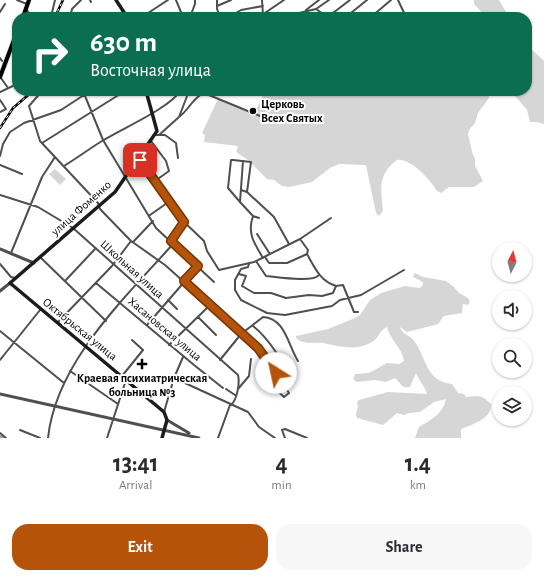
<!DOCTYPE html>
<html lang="en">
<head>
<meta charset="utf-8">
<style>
  :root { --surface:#fff; --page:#f7f7f7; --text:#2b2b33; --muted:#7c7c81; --accent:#b45309 }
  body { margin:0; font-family:"Alegreya Sans",sans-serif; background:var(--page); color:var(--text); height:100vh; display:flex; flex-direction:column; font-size:15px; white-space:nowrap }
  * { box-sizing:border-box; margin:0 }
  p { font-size:13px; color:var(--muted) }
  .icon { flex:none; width:22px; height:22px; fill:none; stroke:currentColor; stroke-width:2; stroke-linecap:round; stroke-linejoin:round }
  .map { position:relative; height:438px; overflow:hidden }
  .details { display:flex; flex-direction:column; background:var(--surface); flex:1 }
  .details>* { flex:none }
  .top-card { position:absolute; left:12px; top:12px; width:520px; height:84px; border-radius:16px; box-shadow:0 1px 3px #0004; background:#0b6e4f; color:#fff; overflow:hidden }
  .needle { width:26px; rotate:6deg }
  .buttons { position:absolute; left:492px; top:242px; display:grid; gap:8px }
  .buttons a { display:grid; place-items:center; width:40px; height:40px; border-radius:50%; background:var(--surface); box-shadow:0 1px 3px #0004; font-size:20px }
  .pin { position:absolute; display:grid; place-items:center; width:34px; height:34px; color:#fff; margin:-17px; border-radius:8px; box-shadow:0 2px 6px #0006 }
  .me { position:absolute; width:44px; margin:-22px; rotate:325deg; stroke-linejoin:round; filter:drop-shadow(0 0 3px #0008) }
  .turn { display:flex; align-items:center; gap:14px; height:84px; padding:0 12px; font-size:18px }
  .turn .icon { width:52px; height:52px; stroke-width:2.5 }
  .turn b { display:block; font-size:28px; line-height:34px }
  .eta { display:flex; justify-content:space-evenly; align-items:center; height:68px; text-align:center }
  .eta b { font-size:24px; font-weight:700; line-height:28px }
  .primary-button { display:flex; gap:8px; margin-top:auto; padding:8px 12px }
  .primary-button a { flex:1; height:46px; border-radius:16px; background:var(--accent); color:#fff; font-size:16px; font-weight:700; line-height:46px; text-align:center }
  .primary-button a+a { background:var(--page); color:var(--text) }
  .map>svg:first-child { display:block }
  .green { fill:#d6d6d6 }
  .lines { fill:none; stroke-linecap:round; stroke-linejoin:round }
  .river { stroke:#9d9d9d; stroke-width:2.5 }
  .primary-casing { stroke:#dbdbdb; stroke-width:5.5 }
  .minor { stroke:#4f4f4f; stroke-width:2 }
  .tertiary { stroke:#4f4f4f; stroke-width:3 }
  .secondary { stroke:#1c1c1c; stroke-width:3.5 }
  .primary { stroke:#000; stroke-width:4 }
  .rail-casing { stroke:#000; stroke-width:2.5 }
  .rail { stroke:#fff; stroke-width:1; stroke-dasharray:3; stroke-linecap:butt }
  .route-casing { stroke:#753606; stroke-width:10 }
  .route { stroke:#b45309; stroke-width:7 }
  .poi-dot { fill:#000; stroke:#fff; stroke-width:1.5 }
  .labels { text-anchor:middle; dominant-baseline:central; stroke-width:4; stroke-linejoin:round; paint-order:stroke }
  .poi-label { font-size:12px; font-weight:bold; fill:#000; stroke:#fff; text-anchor:start }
  .street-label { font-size:12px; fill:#000; stroke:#fff }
</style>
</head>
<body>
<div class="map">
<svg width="544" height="438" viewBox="0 0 544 438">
  <rect width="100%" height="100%" fill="#fff"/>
  <path class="green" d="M474 0H499L509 17H474L484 15 474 4Z
    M527 45 544 61V124L537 122H530L527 110 511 91H527Z
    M265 91H325L327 93 326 91H488L489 98 478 113 475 123 469 130 468 135 473 155 475 158V166L483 181 474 187H449L441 193 437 191C430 180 411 158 397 160 377 175 381 189 383 211L379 216 376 213 366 165 339 164 330 168 312 182 289 187 282 186 274 180 267 179 248 160 236 152 238 146 204 142 205 135 202 133 218 99 254 114Z
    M55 169 66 179 60 185 49 174Z
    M415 273 423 277 446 281 454 287 459 293 468 298 470 302 468 305 463 304 462 313 444 316C442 318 440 322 438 324 436 325 410 331 407 332L400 327C402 335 411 335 415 342 427 360 426 381 452 384L458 393 464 394 466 397C479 396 481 394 491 404 493 418 472 425 461 429V438H415L419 427C433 419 443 413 446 399L434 402 420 412 409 413 404 415 397 413 383 425 357 418 356 414 358 406 357 402 359 400 388 392 427 394C427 390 418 379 416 373L410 387C401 389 400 382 395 378L386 382 375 380 357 382 353 379 355 374 369 373 387 363 399 364 404 361C403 349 390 340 387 327 380 330 378 339 372 342 356 352 339 346 323 343 314 342 303 345 296 338V336L328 329 355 318 360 315 370 300 381 293 405 286 420 288 423 285V282L413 277Z"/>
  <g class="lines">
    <path class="river" d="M0 436 3 438"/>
    <defs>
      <path id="primary" d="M23 17 29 0
        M0 77 17 32"/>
    </defs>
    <use href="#primary" class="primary-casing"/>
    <path class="minor" d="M17 0 27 4
      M90 0 91 2
      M176 0 183 17
      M217 0V9L220 17
      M262 0 263 15
      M398 0 406 17
      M217 6 231 0
      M26 9 32 17
      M316 9 329 0
      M306 10 319 0
      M0 12 5 4
      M265 13 273 17
      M329 16 350 0
      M51 17 55 0
      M70 17 72 9 81 0
      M142 17 168 0
      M190 17 195 4V0
      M229 17 241 10 263 6
      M259 17 284 0
      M282 17 316 9 326 16 332 17
      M346 17 367 0
      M371 17 391 0
      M399 17 404 13
      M0 58 2 61
      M1 78 8 88
      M42 91 29 106 40 141 98 203 100 209 131 241 165 265 258 348 289 393 284 397C277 390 260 377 261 366L268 362
      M83 91 103 140 156 228 214 282
      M0 92 17 84
      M74 93 80 91
      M0 100 6 109 0 112
      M179 117C189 110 193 97 204 93L260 116
      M156 135H159L179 117 189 91
      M159 135H165L176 143 178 158
      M151 141 166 161 169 171 155 181
      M42 143 125 91
      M131 146 181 219 204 241 207 251 219 270 254 262 300 239 331 218
      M0 156 3 144 10 132 24 123 61 110 84 95
      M243 161 240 202 228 188 231 160H233L251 162 247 192
      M0 165 22 174
      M64 166C77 158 89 149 102 141 121 129 170 108 180 91
      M241 190 247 192 274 217 289 244
      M0 195 38 207 73 228 238 375C240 383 237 400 231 405
      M240 202 253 216 259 218
      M150 215 170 201
      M253 216C247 233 254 243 263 258
      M257 234 270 254
      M300 239 308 250 307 254C315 268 320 281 336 286
      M171 241 183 222
      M133 242 153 221
      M11 253 42 177 55 157
      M40 257 106 321
      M265 257 269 263H287L307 254
      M256 261 266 276C277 277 313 283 319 275
      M0 264 11 277 15 278
      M249 264 248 267 241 269 235 280V290L241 300 267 313 285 315 332 306 340 300 361 295 404 270
      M239 274 246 276 242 286 254 293H271L286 298 309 295 322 296 333 293 336 286 343 285 354 312H358
      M65 281 95 249
      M96 283 194 365 223 388
      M168 300 177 309
      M198 317 216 335
      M58 322 112 266 131 241
      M147 325 198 266
      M253 326C268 338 285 363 291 381L284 385
      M0 331 64 383
      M169 345 210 305
      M0 360 40 310
      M220 360 241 334 263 317C285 318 288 345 298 361
      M70 371 118 404
      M122 376 143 350 132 340
      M174 378 248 412 259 427 275 438
      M226 389 235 395
      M238 389 249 376 251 359
      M164 412 174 378 183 357
      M20 430 40 438
      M0 433 6 438
      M48 438C56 362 125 298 173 244
      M107 438 126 380
      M218 438 230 405
      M285 438 282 430 285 429 307 438"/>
    <path class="tertiary" d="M0 249 34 263
      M0 291 10 283
      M0 394 199 438
      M167 420 189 433"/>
    <path class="secondary" d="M116 0 127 17
      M146 91 157 131 115 192 10 283 164 412 167 420 162 438"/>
    <use href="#primary" class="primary"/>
    <defs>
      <path id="rail" d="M55 17 63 0
        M0 128 13 108 33 91"/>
    </defs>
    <use href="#rail" class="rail-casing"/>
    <use href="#rail" class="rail"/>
  </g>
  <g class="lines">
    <defs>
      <path id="route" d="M140 160 184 222 171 241 198 266 184 281 258 348 276 373"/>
    </defs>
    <use href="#route" class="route-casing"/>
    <use href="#route" class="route"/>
  </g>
  <g class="poi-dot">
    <circle cx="253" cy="111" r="4"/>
    <path d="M140 358h4v4h4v4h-4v4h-4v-4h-4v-4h4z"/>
  </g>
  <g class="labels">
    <g class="poi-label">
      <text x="261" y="104">Церковь<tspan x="261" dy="14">Всех Святых</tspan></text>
      <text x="142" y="378" text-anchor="middle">Краевая психиатрическая<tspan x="142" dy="14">больница №3</tspan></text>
    </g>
    <g class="street-label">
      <text transform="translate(81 208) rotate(-42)">улица Фоменко</text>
      <text transform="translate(132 269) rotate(42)">Школьная улица</text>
      <text transform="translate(80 329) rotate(39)">Октябрьская улица</text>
      <text transform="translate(165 329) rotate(40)">Хасановская улица</text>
    </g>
  </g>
</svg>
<div class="buttons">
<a><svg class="needle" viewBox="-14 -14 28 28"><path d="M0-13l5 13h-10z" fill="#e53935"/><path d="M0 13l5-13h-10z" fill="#7c7c81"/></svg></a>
<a><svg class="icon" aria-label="sound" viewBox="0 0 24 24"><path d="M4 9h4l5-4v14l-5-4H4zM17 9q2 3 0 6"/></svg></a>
<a><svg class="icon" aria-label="search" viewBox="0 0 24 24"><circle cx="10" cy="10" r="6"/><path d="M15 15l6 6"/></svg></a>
<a><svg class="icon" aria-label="layers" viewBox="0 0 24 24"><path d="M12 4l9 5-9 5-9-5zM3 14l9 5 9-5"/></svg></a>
</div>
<div class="pin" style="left:140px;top:160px;background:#d93025"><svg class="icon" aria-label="arrive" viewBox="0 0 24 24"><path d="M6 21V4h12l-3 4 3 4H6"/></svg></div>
<svg class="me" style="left:276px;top:373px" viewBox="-20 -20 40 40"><circle r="19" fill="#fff"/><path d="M0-13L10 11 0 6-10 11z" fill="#b45309"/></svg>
<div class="top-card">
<div class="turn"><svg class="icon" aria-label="right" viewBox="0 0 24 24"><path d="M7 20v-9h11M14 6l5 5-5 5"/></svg><div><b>630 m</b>Восточная улица</div></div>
</div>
</div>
<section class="details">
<div class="eta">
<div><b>13:41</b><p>Arrival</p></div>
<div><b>4</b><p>min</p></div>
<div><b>1.4</b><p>km</p></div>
</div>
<div class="primary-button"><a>Exit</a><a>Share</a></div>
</section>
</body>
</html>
